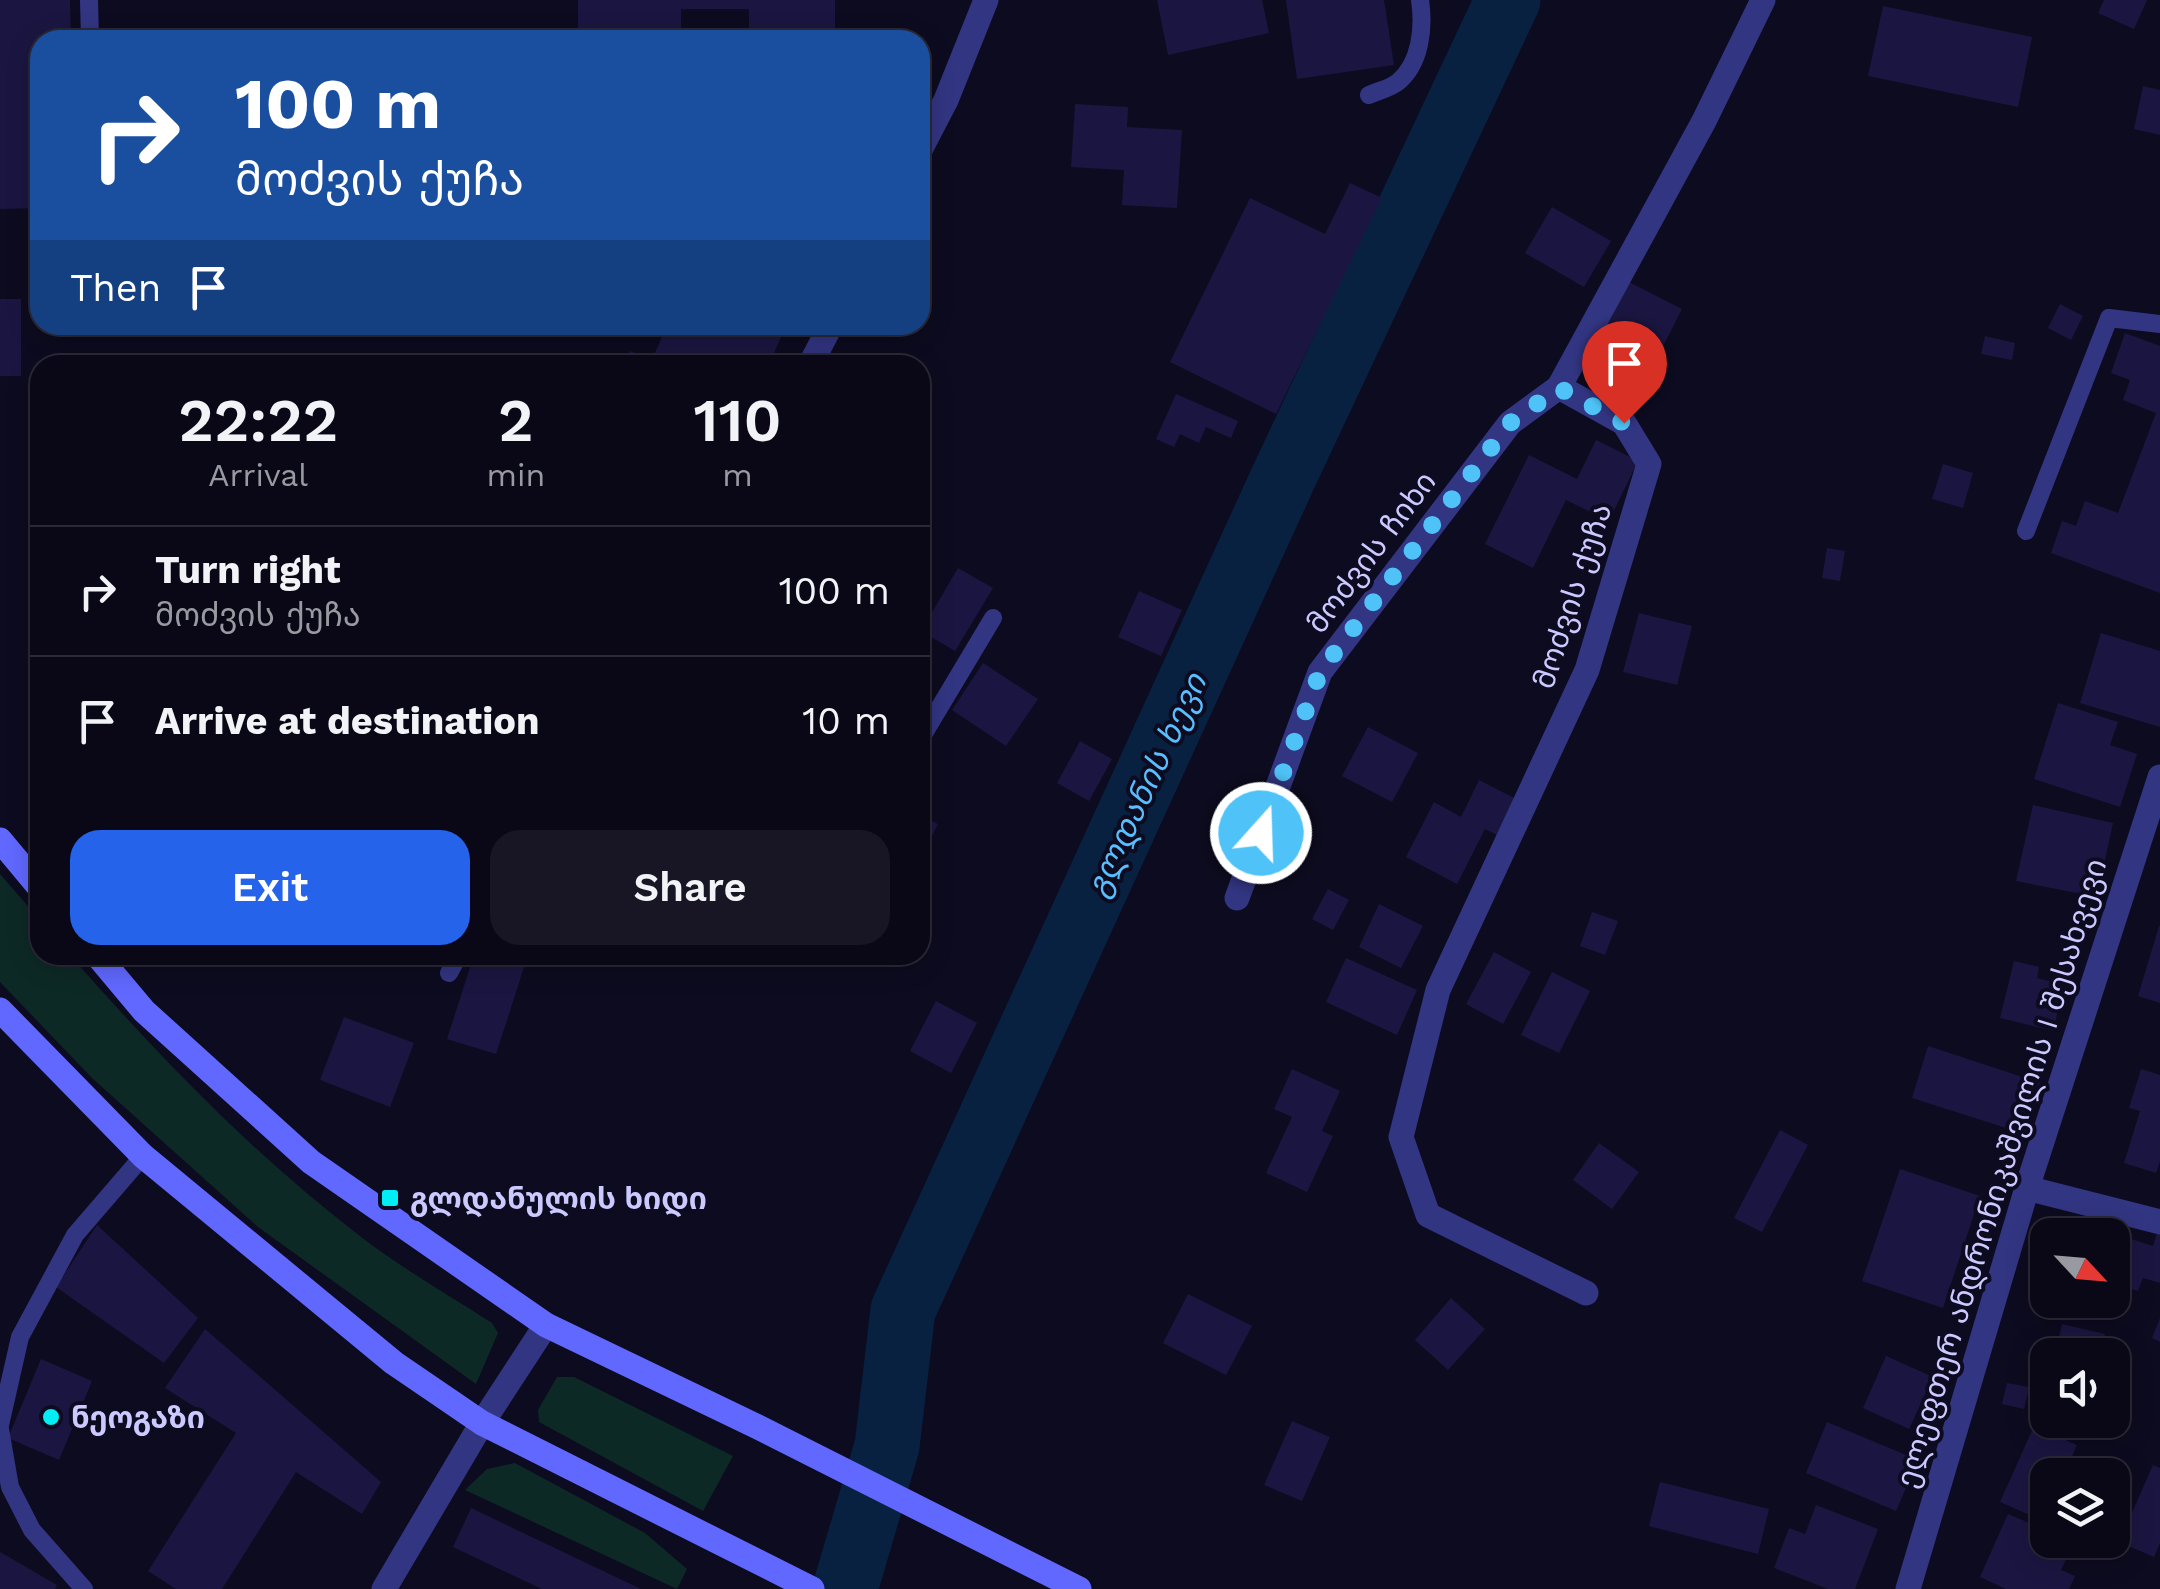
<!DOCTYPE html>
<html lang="en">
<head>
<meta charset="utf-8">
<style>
  :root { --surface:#0a0817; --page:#181624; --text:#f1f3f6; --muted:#999aa1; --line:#2a2936; --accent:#2563eb }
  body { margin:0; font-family:"Work Sans","Noto Sans Georgian",sans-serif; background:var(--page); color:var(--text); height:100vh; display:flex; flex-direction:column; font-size:38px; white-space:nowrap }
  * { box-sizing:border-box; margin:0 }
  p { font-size:32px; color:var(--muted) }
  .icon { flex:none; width:55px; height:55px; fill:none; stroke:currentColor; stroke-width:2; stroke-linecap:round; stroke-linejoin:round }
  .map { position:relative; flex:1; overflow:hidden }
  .drawer { position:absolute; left:30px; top:355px; width:900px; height:610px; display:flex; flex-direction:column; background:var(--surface); border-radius:30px; box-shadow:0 5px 25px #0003,0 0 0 2px var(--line) }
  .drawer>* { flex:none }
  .hud { position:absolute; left:30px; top:30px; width:900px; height:305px; border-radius:30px; box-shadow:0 5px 25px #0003,0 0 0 2px var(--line); background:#1a4fa0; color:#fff; overflow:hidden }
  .needle { width:65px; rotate:116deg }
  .fabs { position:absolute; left:2030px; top:1218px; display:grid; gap:20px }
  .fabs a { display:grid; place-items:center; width:100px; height:100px; border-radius:20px; background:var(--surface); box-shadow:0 5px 25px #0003,0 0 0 2px var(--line); font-size:50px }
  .pin { position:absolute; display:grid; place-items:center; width:85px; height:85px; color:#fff; margin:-102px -42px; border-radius:50% 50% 50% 0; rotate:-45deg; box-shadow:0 0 10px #0007 }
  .pin .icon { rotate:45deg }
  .me { position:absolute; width:110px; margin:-55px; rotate:20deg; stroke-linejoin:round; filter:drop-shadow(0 0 8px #0008) }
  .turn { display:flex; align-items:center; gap:35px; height:210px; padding:0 40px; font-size:45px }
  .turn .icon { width:130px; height:130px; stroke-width:2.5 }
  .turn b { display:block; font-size:70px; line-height:85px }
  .then { display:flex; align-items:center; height:95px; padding:0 40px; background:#0003; gap:20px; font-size:38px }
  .eta { display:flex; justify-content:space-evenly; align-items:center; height:170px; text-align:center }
  .eta b { font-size:60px; font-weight:600; line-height:70px }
  .button { display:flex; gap:20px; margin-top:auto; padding:20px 40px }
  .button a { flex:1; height:115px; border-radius:30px; background:var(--accent); color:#fff; font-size:40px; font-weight:600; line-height:115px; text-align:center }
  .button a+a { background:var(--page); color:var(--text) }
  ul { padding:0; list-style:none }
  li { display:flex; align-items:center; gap:30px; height:130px; padding:0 40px; border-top:2px solid var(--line) }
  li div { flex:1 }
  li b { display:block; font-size:38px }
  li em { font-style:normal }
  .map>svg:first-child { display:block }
  .green { fill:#0d2926 }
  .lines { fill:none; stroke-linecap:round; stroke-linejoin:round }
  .river { stroke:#082141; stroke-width:65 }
  .building { fill:#1b1641 }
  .service { stroke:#323582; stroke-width:18 }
  .minor { stroke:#323582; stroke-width:25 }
  .tertiary { stroke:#323582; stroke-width:25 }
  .secondary { stroke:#6068ff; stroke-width:25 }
  .route { stroke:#4fc3f7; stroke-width:18; stroke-dasharray:0 32.4 }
  .poi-dot { fill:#00eef4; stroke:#0d0b1f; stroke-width:4 }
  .labels { text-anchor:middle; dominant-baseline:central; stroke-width:8; stroke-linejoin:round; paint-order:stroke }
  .street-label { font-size:30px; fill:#cbc9ff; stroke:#0d0b1f }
  .poi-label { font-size:30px; font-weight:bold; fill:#cbc9ff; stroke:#0d0b1f; text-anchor:start }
  .water-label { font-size:32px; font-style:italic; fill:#57beff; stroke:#0d0b1f }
</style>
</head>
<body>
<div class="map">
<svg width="2160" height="1589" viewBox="0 0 2160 1589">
  <rect width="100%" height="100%" fill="#0d0b1f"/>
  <path class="green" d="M0 874 40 920V955H70C160 1058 256 1157 365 1240 405 1270 450 1296 492 1323L498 1333 476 1384 258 1227 92 1078 0 982Z
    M557 1377H574L733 1456 703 1511 539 1422 538 1410Z
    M515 1463 645 1533 687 1569 677 1589 465 1490 487 1469Z"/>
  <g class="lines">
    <path class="river" d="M845 1589 887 1446 903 1310 1284 476 1508 0"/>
  </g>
  <path class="building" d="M0 0H70L71 40H40V208L0 209Z
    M578 0H835V40H749V9H681V40H578Z
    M1157 0H1262L1269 33 1168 55Z
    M1286 0H1384L1394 65 1297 79Z
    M2104 0H2147L2134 29 2098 13Z
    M1883 6 2032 37 2018 107 1868 76Z
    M2143 86 2160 90V135L2134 129Z
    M1075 104 1128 107 1127 127 1182 130 1177 208 1122 205 1124 170 1071 167Z
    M1350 183 1382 198 1276 414 1170 362 1250 198 1325 234Z
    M1552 207 1611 241 1584 287 1525 253Z
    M1623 279 1682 309 1642 388 1583 358Z
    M0 299H21V376H0Z
    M2060 304 2083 316 2071 340 2048 328Z
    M667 325H753L781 337 769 365H625L630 351 652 360Z
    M2125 333 2160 346V593L2051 553 2062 521 2076 526 2085 501 2118 513 2156 413 2123 400 2130 380 2111 373Z
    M1985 336 2015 343 2012 360 1981 354Z
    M881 355 902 362 901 365H878Z
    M1176 394 1238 421 1231 438 1206 427 1199 443 1180 434 1174 447 1156 439Z
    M1596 440 1638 461 1609 521 1566 500 1533 568 1485 544 1529 455 1577 479Z
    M1943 464 1973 473 1963 508 1932 499Z
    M1827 548 1845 551 1840 581 1822 578Z
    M958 568 993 588 955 651 921 631Z
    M1139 591 1182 610 1161 656 1118 637Z
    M1639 613 1692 626 1677 685 1623 672Z
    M2101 633 2160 651V727L2080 703Z
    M983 663 1038 699 1006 746 952 710Z
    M2058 703 2118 722 2110 745 2137 754 2120 807 2034 779Z
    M1368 727 1418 753 1392 802 1342 776Z
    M1080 741 1112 759 1089 801 1057 783Z
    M1479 780 1516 799 1497 835 1485 829 1457 884 1406 857 1434 802 1461 817Z
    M2033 805 2113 823 2097 897 2016 881Z
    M920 815 938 824 920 860Z
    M1328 889 1349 900 1333 930 1312 919Z
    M1379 904 1423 926 1401 968 1359 947Z
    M1592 912 1618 921 1605 955 1580 946Z
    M2159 926H2160V1003L2138 996Z
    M1494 952 1531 972 1503 1024 1466 1004Z
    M474 955H528L496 1054 447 1039Z
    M1346 958 1417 990 1397 1035 1326 1002Z
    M2014 961 2039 967 2037 978 2064 985 2053 1031 2000 1018Z
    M1552 972 1590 991 1559 1053 1521 1035Z
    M936 1001 977 1023 951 1073 910 1051Z
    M344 1017 414 1043 390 1107 320 1080Z
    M1928 1046 2041 1083 2025 1134 1912 1098Z
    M1292 1069 1340 1091 1322 1131 1333 1136 1307 1192 1266 1173 1292 1117 1274 1109Z
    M2141 1069 2160 1075V1161L2156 1173 2124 1163 2140 1111 2129 1108Z
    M1780 1130 1808 1145 1762 1232 1734 1218Z
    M1599 1143 1639 1172 1612 1209 1573 1180Z
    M1900 1169 1980 1196 1943 1308 1862 1281Z
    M97 1225 198 1318 164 1363 56 1287Z
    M2112 1233 2153 1246 2157 1233 2160 1234V1283L2143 1278 2138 1291 2112 1283Z
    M1188 1294 1252 1326 1226 1375 1163 1343Z
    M1451 1298 1485 1329 1448 1370 1415 1340Z
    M2160 1318V1342L2152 1338Z
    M2062 1324 2105 1334 2100 1355H2055Z
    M205 1329 381 1482 362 1514 296 1472 222 1589H176L148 1571 236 1433 165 1388Z
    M1886 1356 1933 1377 1909 1429 1863 1408Z
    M41 1359 92 1381 59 1460 8 1438Z
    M2007 1383 2029 1387 2024 1409 2002 1404Z
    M1292 1421 1330 1437 1302 1501 1264 1485Z
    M1827 1422 1918 1460 1896 1511 1806 1473Z
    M2034 1426 2077 1445 2064 1475H2048V1523L2000 1502Z
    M2153 1465 2160 1468V1543L2154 1557 2119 1542Z
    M1660 1482 1769 1509 1758 1554 1649 1526Z
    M1816 1505 1878 1529 1855 1589H1828L1774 1568 1789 1528 1805 1534Z
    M471 1508 641 1589H542L453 1547Z
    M2008 1514 2048 1531V1540L2074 1543 2061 1570 2075 1576 2069 1589H2006L1980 1577Z
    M0 1552 57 1585 55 1589H0Z"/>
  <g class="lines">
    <path class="service" d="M89 0 90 40
      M1369 95C1378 91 1391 88 1398 82 1421 63 1424 27 1420 0
      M2026 531 2109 318 2160 324
      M920 740 993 618
      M449 973 459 955
      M0 1425 20 1337 75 1235 143 1156
      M0 1429 10 1487 32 1530 84 1589"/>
    <path class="minor" d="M920 150 946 100 986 0
      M810 365 831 325
      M1559 387 1624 423 1649 464 1587 670 1438 990 1401 1137 1428 1215 1586 1293
      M1237 898 1320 672 1510 423 1559 387 1704 121 1763 0
      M2027 1188 2160 1222
      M1908 1589 2027 1188 2160 777"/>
    <path class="tertiary" d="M384 1589 482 1423 546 1325"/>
    <path class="secondary" d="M0 840 40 888
      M97 955 144 1011 311 1162 546 1325 758 1427 1079 1589
      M0 1010 143 1156 394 1363 482 1423 812 1589"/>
  </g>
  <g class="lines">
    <path class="route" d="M1261 833 1320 672 1510 423 1559 388 1624 423"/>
  </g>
  <g class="poi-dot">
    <rect x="380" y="1188" width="20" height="20" rx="5"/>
    <circle cx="51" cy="1417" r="10"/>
  </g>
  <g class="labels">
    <g class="street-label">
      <text transform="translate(1371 552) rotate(-53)">მოძვის ჩიხი</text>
      <text transform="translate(1572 596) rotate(-72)">მოძვის ქუჩა</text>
      <text transform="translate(2001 1173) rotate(-73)">ელეფთერ ანდრონიკაშვილის I შესახვევი</text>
    </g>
    <g class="poi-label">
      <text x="410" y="1198">გლდანულის ხიდი</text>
      <text x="71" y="1417">ნეოგაზი</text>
    </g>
    <g class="water-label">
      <text transform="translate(1146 785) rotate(-65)">გლდანის ხევი</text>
    </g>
  </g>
</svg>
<div class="fabs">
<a><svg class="needle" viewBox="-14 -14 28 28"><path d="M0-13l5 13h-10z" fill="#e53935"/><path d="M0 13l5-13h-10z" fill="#999aa1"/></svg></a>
<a><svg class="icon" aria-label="sound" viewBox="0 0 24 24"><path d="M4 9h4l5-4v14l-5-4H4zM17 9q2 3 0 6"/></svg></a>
<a><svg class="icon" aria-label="layers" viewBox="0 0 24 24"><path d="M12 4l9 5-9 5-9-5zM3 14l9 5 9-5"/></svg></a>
</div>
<div class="pin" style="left:1624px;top:423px;background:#d93025"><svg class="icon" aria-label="arrive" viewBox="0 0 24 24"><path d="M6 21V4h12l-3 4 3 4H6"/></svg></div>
<svg class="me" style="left:1261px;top:833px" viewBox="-20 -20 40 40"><circle r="17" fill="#4fc3f7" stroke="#fff" stroke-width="3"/><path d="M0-11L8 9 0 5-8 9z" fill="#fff"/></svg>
<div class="hud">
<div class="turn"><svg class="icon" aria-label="right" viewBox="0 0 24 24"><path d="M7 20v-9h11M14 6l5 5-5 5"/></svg><div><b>100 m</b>მოძვის ქუჩა</div></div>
<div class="then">Then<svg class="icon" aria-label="arrive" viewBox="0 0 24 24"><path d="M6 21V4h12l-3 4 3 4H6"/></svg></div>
</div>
<section class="drawer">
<div class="eta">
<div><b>22:22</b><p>Arrival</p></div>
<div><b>2</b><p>min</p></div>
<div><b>110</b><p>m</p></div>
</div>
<ul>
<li><svg class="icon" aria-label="right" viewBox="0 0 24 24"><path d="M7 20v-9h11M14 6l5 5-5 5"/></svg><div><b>Turn right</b><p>მოძვის ქუჩა</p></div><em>100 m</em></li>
<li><svg class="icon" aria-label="arrive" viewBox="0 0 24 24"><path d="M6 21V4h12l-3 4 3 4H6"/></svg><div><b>Arrive at destination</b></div><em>10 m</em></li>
</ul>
<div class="button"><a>Exit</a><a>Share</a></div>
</section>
</div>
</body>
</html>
